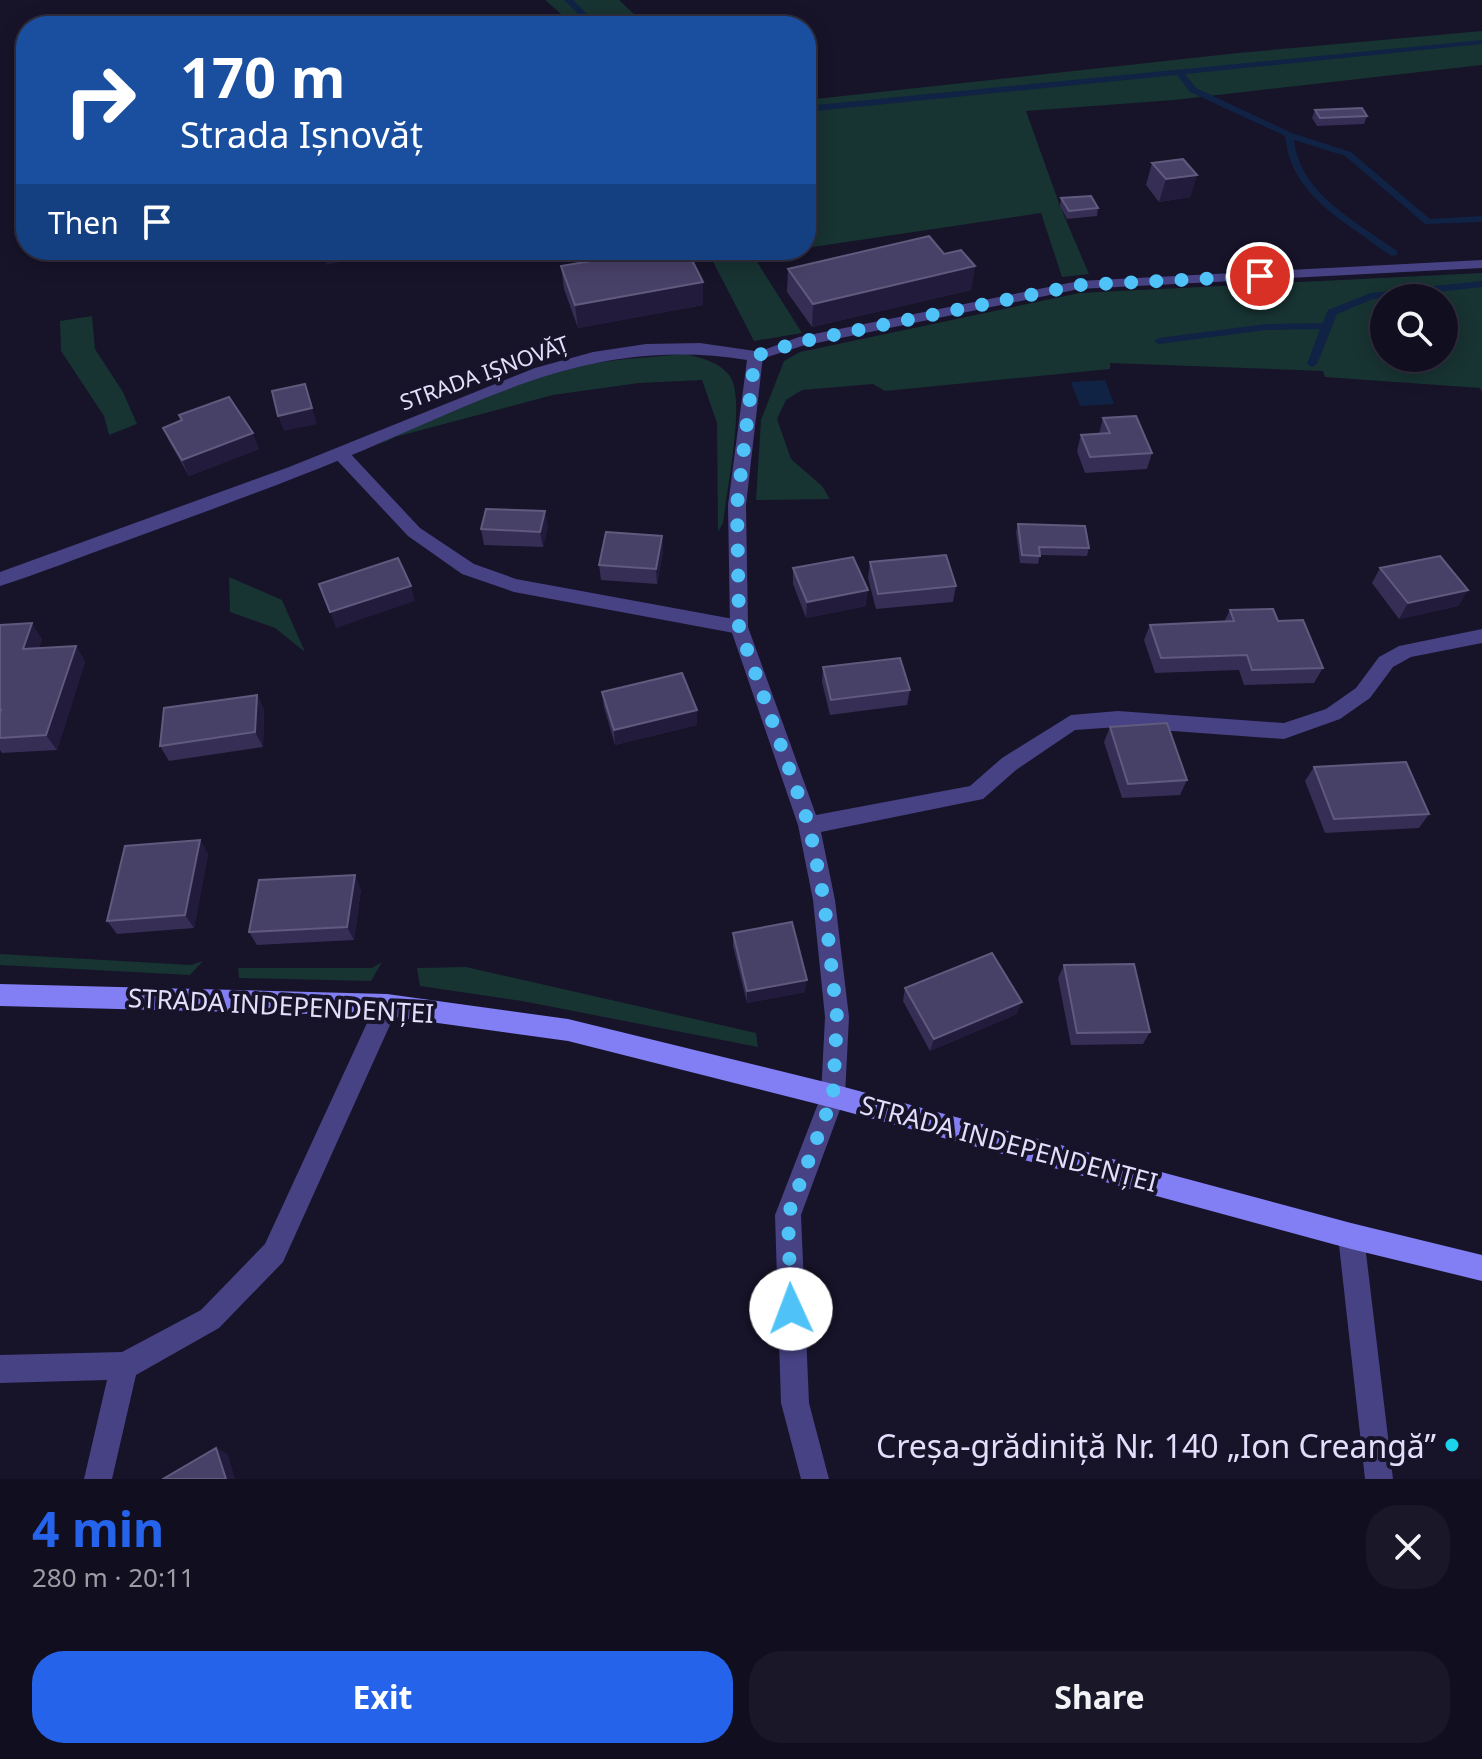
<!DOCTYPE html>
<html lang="en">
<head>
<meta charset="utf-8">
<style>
  :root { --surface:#110e1f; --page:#1a1728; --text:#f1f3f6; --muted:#9c9ca4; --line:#302e3d; --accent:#2563eb }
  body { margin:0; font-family:"Noto Sans",sans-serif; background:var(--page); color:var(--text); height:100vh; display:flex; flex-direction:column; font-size:30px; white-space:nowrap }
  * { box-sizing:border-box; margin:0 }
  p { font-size:26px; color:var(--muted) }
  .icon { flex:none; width:44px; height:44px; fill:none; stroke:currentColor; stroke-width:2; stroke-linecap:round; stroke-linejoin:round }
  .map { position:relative; height:1479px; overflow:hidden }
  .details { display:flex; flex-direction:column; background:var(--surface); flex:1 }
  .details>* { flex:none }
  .top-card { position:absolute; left:16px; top:16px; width:800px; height:244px; border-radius:32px; box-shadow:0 4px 20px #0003,0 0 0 2px var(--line); background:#1a4fa0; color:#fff; overflow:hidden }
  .fabs { position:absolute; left:1370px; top:284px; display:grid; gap:16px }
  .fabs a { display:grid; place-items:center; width:88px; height:88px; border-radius:50%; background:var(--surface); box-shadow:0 4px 20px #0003,0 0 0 2px var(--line); font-size:40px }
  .pin { position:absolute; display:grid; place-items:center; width:68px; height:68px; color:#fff; margin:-34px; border:4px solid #fff; border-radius:50%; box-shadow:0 2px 8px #0007 }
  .me { position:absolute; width:88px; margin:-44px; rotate:358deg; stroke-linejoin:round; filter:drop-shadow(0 0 6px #0008) }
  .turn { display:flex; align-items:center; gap:28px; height:168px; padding:0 32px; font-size:36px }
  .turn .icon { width:104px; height:104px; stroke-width:2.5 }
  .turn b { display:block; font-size:56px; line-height:68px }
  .then { display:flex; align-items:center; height:76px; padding:0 32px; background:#0003; gap:16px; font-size:30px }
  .round { display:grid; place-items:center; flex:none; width:84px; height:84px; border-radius:32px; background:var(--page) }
  .overview { display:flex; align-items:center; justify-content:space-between; height:136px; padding:0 32px }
  h1 { font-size:48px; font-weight:700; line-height:60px; color:var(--accent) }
  .button { display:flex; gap:16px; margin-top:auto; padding:16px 32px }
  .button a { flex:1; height:92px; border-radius:32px; background:var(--accent); color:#fff; font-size:32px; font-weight:700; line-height:92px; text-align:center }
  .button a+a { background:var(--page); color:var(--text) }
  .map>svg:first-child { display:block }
  .green { fill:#173332; fill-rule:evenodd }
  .water { fill:#102345 }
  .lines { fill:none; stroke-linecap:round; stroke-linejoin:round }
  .stream { fill:#102345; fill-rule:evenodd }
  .lane { fill:#464284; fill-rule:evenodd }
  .street { fill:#464284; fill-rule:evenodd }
  .secondary { fill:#827ef4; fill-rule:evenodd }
  .wall { fill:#362e55 }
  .shaded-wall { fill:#221b3c }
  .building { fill:#484167; stroke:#605a7e; stroke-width:2 }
  .route { stroke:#4fc3f7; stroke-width:14; stroke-dasharray:0 25.2 }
  .poi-dot { fill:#1bd4eb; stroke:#171329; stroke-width:3 }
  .labels { text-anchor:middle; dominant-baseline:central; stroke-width:8; stroke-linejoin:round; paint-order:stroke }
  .far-street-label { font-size:22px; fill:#e2defc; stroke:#171329 }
  .street-label { font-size:26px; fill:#e2defc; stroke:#171329 }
  .near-poi-label { font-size:32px; fill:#e2defc; stroke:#171329; text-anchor:end }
</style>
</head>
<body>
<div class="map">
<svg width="1482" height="1479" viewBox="0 0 1482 1479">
  <rect width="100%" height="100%" fill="#171329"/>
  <path class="green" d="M545 0H619L647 26H575Z
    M1482 31V65L1174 100 1026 111 1060 206 1089 274 1062 277 1041 213 806 248V100L1238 53Z
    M707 250H795L754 257 802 333 754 341Z
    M1482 273V392L1480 388 1325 377 1323 371 1110 363V369L885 391 873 384 802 390 786 400 777 419 791 459 822 486 830 499 756 500 761 420 784 361 800 352 1079 293ZM1384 298H1444V358H1384Z
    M92 316 95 349 123 392 137 424 109 435 104 416 61 351 60 321Z
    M685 354C701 358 718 361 729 375 747 395 726 494 723 523L718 532 717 423 702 380 639 383 553 395 395 437 378 446C433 409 527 377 592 364 622 358 654 357 685 354Z
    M229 577 282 600 305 652 275 628 230 612Z
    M0 954 191 965 203 961 190 975 0 965Z
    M382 962 371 981 239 978 238 968H372Z
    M466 967 756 1033 758 1047 522 1001 420 986 417 968Z"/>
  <path class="water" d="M1105 380 1114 404 1080 406 1071 382Z"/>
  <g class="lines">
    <path class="stream" d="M564 0H573L599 26H590Z
      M1482 40V44L1185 74 1196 88 1292 133 1351 152 1430 219 1482 216V222L1425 224 1345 156 1294 140C1300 194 1357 222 1397 251V255L1393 256C1382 251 1372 242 1362 235 1325 209 1290 185 1285 136L1190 92 1177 75 806 112V106Z
      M1482 281V287L1373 299 1337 314 1317 364 1312 367 1307 364 1320 329 1266 330 1159 344 1154 341 1159 338 1266 324 1323 323 1328 310 1371 293Z"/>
    <path class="lane" d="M1482 260V268L1079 289 802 346 755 361 747 356 799 337 1079 281Z
      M340 447 346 449 420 528 474 564 516 579 739 620 748 627 739 634 514 592 462 574 408 536 334 457 332 453Z
      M1351 1223 1360 1227 1364 1236 1393 1479H1365L1338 1236 1342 1227Z"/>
    <path class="street" d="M700 343 755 351 763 356 746 505 748 627 816 815 970 786 1002 758 1071 715 1118 711 1284 723 1326 709 1356 688 1379 657 1399 646 1482 629V643L1411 657 1393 667 1370 698 1340 719 1284 739 1118 727 1075 730 1016 770 983 799 821 832 835 900 849 1017 845 1096 801 1215 809 1403 829 1479H801L781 1403 775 1215 821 1096 825 1017 813 900 798 825 730 627 728 505 747 360C589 335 482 402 342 459 269 489 194 516 120 543 80 557 41 573 0 586V572L289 467 535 368 593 352 646 344Z
      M387 994 395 997 399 1005 283 1262 219 1328 136 1375 112 1479H84L107 1380 0 1383V1355L122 1352 201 1310 265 1244 379 997Z"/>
    <path class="secondary" d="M0 984 387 994 568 1019 833 1084 1351 1223 1482 1255V1281L1351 1249 833 1108 568 1041 387 1016 0 1006Z"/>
  </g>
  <path class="wall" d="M1315 110 1367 116 1364 124 1317 126 1312 118Z
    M1152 163 1197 175 1190 197 1159 202 1146 185Z
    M1061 198 1098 208 1097 216 1067 219 1060 206Z
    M944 254 975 266 971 290 812 327 787 292 788 269Z
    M561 266 703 282V305L578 328 564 289Z
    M179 415 259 449 189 476 170 443 163 428 181 421Z
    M1103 418 1152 453 1147 469 1085 473 1077 451 1081 435 1099 434Z
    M1018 524 1089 548 1087 556 1040 555 1038 564 1020 563 1016 532Z
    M548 526 543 547 484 545 481 529Z
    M662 536 663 551 657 584 601 580 599 565Z
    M870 562 956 586 953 602 876 609 868 578Z
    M793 568 866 606 806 618 793 584Z
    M1380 568 1468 590 1458 606 1399 619 1372 583Z
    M1230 610 1278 621 1323 668 1314 683 1244 685 1239 670 1155 673 1144 640 1150 625 1224 622Z
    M0 625 42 639 39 648 76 646 85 662 57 750 2 753 0 750Z
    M823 667 910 690 907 705 830 715 822 682Z
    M602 692 697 725 615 745 604 707Z
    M257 695 264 710 263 747 169 761 160 746Z
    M1110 727 1187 780 1180 795 1122 798 1104 742Z
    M1314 767 1429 814 1419 828 1325 833 1305 781Z
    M200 840 208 854 194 928 117 934 107 921Z
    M361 889 354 940 257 945 249 932Z
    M733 933 805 992 747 1003 733 946Z
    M1064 965 1150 1032 1143 1044 1071 1045 1058 978Z
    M905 988 1017 1014 930 1051 903 1001Z"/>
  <path class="shaded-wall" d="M1197 175 1190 197 1159 202 1166 179Z
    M322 250H400L326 265Z
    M975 266 971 290 812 327 813 304Z
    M703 282V305L578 328 575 305Z
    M305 384 317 424 284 431 278 416Z
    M253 433 259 449 189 476 182 460Z
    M545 511 548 526 543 547 540 532Z
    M662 536 663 551 657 584 656 569Z
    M411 586 415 601 336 628 330 612Z
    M868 590 866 606 806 618 807 602Z
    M1468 590 1458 606 1399 619 1408 603Z
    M32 623 42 639 33 665 23 649Z
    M76 646 85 662 57 750 46 735Z
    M257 695 264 710 263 747 255 732Z
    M697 710V725L615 745 614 730Z
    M200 840 208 854 194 928 185 915Z
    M355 875 361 889 354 940 347 927Z
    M807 980 805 992 747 1003V991Z
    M1022 1002 1017 1014 930 1051 934 1039Z
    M216 1448 228 1454 235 1479H226Z"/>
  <path class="building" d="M1362 108 1367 116 1320 118 1315 110Z
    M1183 159 1197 175 1166 179 1152 163Z
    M1091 196 1098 208 1069 211 1061 198Z
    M929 236 944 254 961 250 975 266 813 304 788 269Z
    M657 250H687L703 282 575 305 561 266Z
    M305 384 312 408 278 416 272 391Z
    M229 397 253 433 182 460 163 428 182 420 179 415Z
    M1136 416 1152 453 1090 457 1081 435 1110 433 1103 418Z
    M486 509 545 511 540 532 481 529Z
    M1018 524 1085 526 1089 548 1039 547 1040 556 1022 555Z
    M606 532 662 536 656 569 599 565Z
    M946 555 956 586 878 594 870 562Z
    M1440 556 1468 590 1408 603 1380 568Z
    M853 557 868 590 807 602 793 568Z
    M398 558 411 586 330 612 319 584Z
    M1273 609 1278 621 1303 620 1323 668 1252 670 1247 655 1161 658 1150 625 1234 621 1230 610Z
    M32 623 23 649 76 646 46 735 0 738V714L1 710H0V625Z
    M900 658 910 690 831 700 823 667Z
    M682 673 697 710 614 730 602 692Z
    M257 695 255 732 160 746 164 708Z
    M1167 723 1187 780 1128 784 1110 727Z
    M1406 762 1429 814 1334 819 1314 767Z
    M200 840 185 915 107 921 125 846Z
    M355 875 347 927 249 932 259 880Z
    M792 922 807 980 747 991 733 933Z
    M992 953 1022 1002 934 1039 905 988Z
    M1134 964 1150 1032 1077 1033 1064 965Z
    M216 1448 226 1479H163Z"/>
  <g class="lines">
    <path class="route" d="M791 1309 788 1215 833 1096 837 1017 824 900 809 825 739 627 737 505 755 356 799 342 1079 285 1260 276"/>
  </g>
  <circle class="poi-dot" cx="1452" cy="1445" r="8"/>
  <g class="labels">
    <g class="far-street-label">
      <text transform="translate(484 372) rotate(-20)">STRADA IȘNOVĂȚ</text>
    </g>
    <g class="street-label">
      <text transform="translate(281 1005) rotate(3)">STRADA INDEPENDENȚEI</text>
      <text transform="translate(1009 1143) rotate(15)">STRADA INDEPENDENȚEI</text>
    </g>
    <g class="near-poi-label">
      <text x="1436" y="1445">Creșa-grădiniță Nr. 140 „Ion Creangă”</text>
    </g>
  </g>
</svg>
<div class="fabs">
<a><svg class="icon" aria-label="search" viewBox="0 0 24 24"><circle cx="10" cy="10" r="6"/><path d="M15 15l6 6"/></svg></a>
</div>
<div class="pin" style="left:1260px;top:276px;background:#d93025"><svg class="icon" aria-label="arrive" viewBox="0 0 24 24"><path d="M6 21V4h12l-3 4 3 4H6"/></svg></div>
<svg class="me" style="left:791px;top:1309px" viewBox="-20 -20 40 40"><circle r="19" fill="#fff"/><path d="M0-13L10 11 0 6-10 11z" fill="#4fc3f7"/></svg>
<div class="top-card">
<div class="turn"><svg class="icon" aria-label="right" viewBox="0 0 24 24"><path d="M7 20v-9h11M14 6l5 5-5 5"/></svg><div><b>170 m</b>Strada Ișnovăț</div></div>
<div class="then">Then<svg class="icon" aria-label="arrive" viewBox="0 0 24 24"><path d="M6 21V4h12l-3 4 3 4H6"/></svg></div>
</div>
</div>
<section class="details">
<div class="overview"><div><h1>4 min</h1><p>280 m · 20:11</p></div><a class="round"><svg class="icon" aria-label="close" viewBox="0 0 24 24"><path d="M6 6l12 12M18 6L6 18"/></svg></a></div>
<div class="button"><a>Exit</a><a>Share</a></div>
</section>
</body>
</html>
